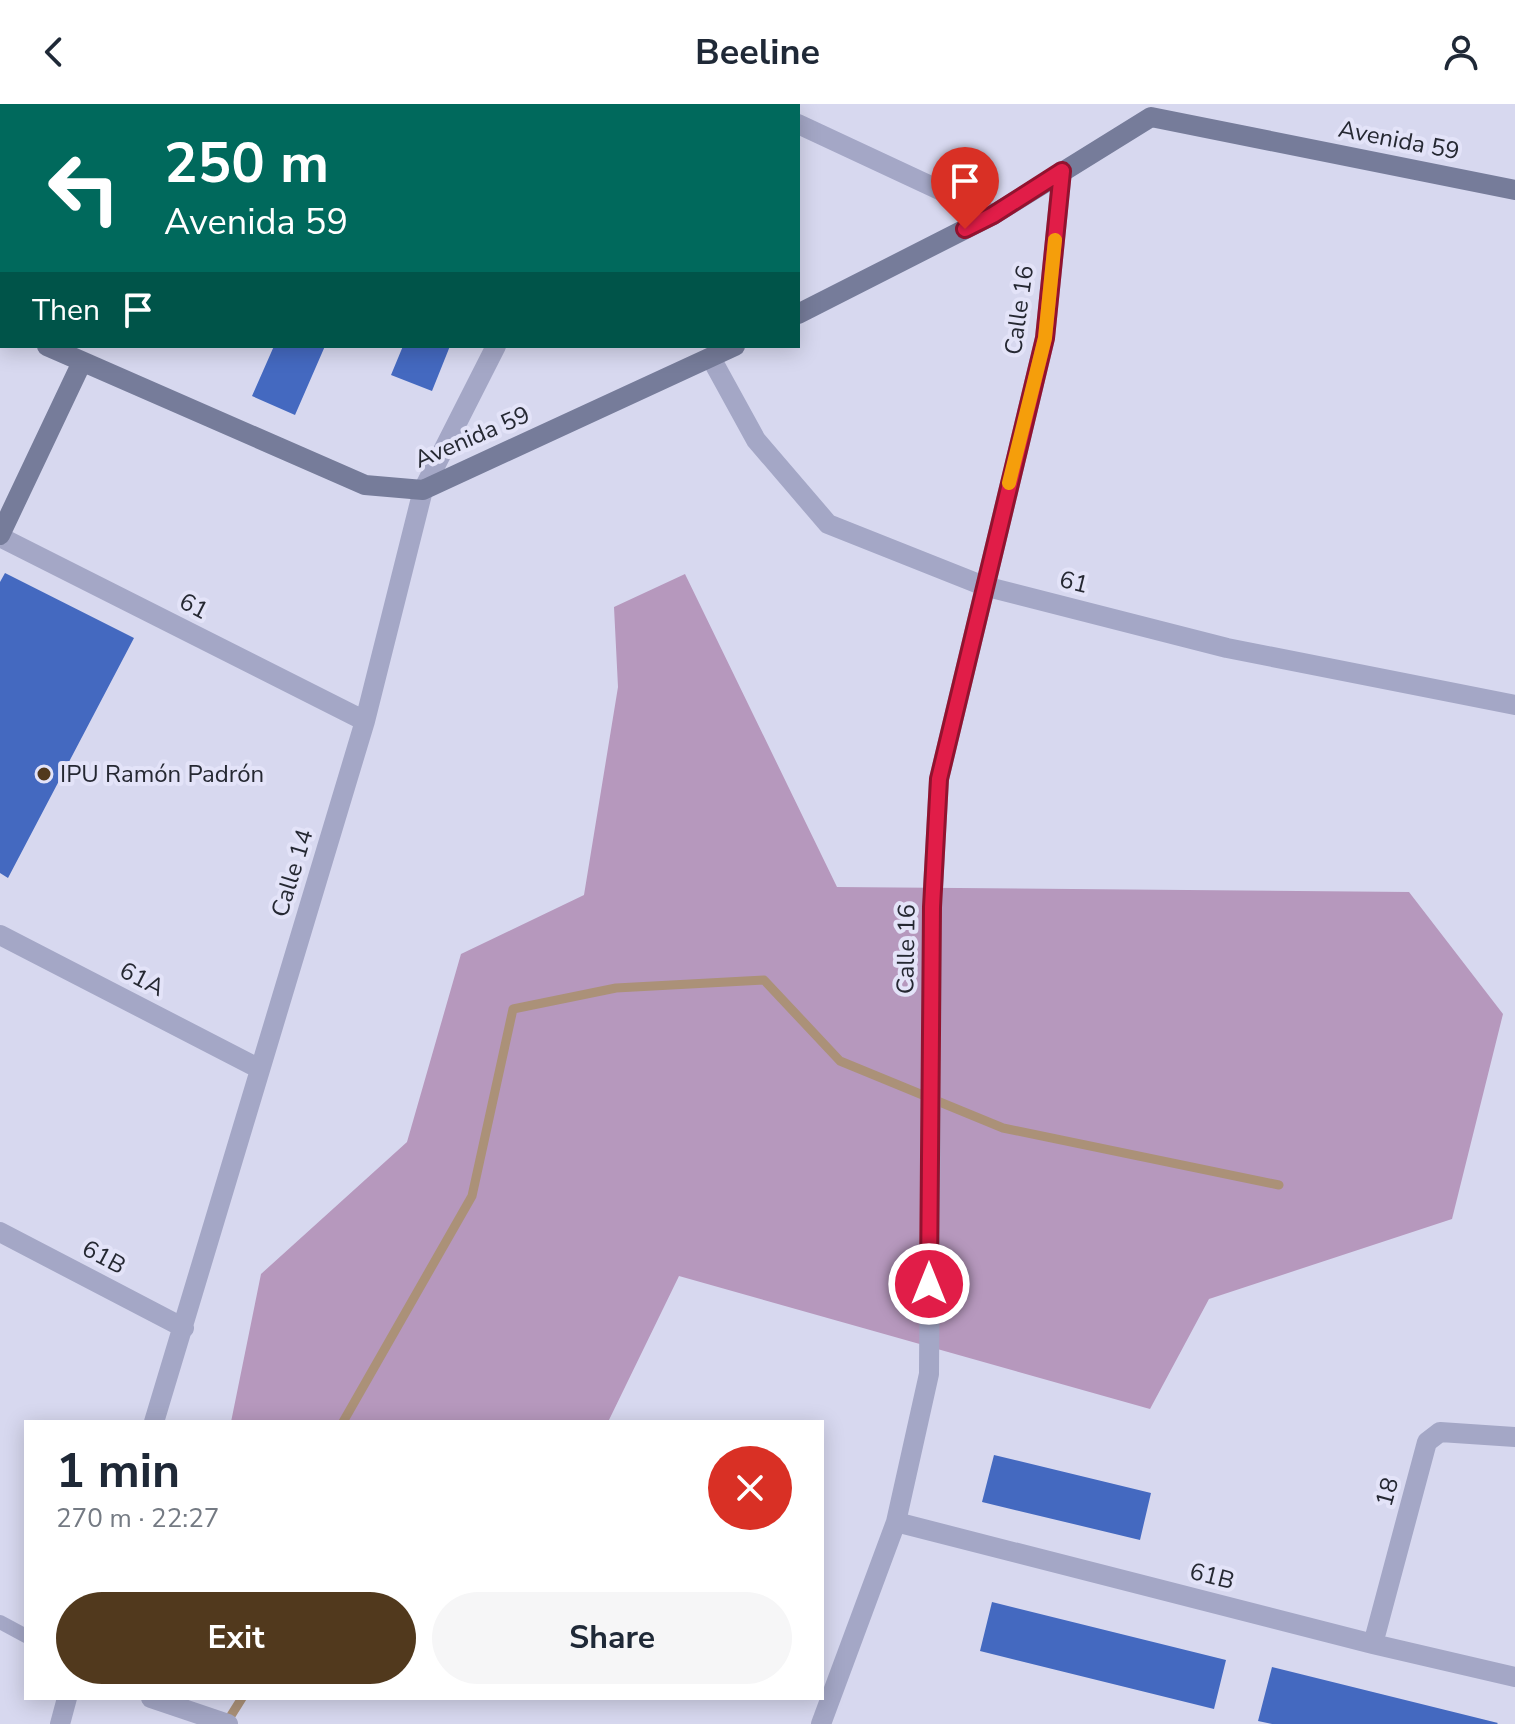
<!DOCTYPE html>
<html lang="en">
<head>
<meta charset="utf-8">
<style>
  :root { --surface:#fff; --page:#f6f6f7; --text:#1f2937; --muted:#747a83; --accent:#51391d }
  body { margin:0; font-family:"Nunito Sans",sans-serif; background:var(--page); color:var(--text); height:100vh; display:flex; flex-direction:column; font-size:30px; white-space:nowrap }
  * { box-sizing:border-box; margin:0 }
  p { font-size:26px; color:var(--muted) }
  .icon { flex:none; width:44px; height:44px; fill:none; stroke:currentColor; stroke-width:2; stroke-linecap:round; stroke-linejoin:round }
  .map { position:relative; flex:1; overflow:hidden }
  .sheet { position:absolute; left:24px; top:1316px; width:800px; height:280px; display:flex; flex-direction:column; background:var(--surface); border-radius:0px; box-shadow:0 4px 20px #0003 }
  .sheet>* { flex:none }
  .guide { position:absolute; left:0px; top:0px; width:800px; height:244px; box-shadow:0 4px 20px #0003; background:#00695c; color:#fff; overflow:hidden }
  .pin { position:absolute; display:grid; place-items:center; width:68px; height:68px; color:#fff; margin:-82px -34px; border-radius:50% 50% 50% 0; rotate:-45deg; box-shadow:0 0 8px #0007 }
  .pin .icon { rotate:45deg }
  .me { position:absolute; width:88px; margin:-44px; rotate:0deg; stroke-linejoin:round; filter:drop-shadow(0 0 6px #0008) }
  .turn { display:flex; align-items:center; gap:28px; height:168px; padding:0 32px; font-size:36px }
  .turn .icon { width:104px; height:104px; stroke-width:2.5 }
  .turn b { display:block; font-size:56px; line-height:68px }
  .then { display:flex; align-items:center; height:76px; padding:0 32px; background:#0003; gap:16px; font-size:30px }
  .round { display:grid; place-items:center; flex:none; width:84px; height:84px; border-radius:42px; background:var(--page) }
  .headline { display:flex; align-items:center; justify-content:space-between; height:136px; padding:0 32px }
  h1 { font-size:48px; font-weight:700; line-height:60px }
  .primary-button { display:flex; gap:16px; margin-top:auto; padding:16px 32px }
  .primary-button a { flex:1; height:92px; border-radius:48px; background:var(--accent); color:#fff; font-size:32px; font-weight:700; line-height:92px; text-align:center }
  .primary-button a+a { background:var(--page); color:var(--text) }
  header { display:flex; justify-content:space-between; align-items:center; height:104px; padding:0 32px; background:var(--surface); font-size:36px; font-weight:700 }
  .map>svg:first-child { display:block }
  .green { fill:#b698bd }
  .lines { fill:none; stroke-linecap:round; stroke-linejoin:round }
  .stream { stroke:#ab9178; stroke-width:9 }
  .building { fill:#4469c0 }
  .lane { stroke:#a4a7c6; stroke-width:14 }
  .street { stroke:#a4a7c6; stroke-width:20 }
  .secondary { stroke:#767c9a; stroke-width:20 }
  .route-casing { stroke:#92132f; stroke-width:20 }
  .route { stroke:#e11d48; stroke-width:14 }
  .slow { stroke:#f59e0b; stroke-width:14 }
  .poi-dot { fill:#51391d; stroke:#e3e3f8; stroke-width:3 }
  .labels { text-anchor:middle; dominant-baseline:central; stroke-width:8; stroke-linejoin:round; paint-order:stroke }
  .street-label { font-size:24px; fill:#252832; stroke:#e3e3f8 }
  .poi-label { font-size:24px; fill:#252832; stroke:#e3e3f8; text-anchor:start }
</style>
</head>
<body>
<header><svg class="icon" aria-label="back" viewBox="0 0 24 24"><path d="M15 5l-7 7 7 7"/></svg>Beeline<svg class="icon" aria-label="person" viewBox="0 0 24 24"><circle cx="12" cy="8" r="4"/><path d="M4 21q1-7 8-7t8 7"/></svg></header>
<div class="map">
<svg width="1515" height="1620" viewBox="0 0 1515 1620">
  <rect width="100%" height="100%" fill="#d7d8ef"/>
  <path class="green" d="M685 470 837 783 1409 788 1503 910 1452 1115 1209 1195 1150 1305 679 1172 608 1318H231L261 1170 407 1038 461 850 584 791 618 583 614 503Z"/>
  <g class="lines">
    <path class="stream" d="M343 1318 472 1092 513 905 616 884 764 876 840 957 1003 1024 1279 1081
      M227 1618 242 1594"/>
  </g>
  <path class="building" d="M274 242H325L295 311 252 292Z
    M403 242H450L432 287 391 271Z
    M5 469 134 534 8 774 0 769V478Z
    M994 1351 1151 1389 1140 1436 982 1398Z
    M992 1498 1226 1556 1214 1605 980 1547Z
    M1272 1563 1498 1619 1497 1620H1272L1258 1617Z"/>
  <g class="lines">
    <path class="lane" d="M462 2 463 0
      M0 1518 26 1532"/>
    <path class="street" d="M214 0 218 2
      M754 0 758 2
      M609 2 610 0
      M798 20 993 111
      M711 254 756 336 828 420 984 482 1227 544 1515 601
      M0 433 365 617
      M0 831 260 965
      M0 1128 184 1224
      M154 1318 365 617 423 386 496 242
      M896 1418 1373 1540 1515 1573
      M1373 1540 1427 1338 1440 1328 1515 1333
      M151 1594 228 1620
      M60 1620 67 1594
      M821 1620 896 1418 929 1270 932 803 939 675 1045 234 1062 67"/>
    <path class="secondary" d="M798 210 993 111 1151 13 1515 86
      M0 219 2 220
      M47 242 365 381 423 386 735 242
      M0 431 82 258"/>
  </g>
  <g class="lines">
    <defs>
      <path id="route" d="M929 1180 932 803 939 675 1045 234 1062 67 993 111 965 125"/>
    </defs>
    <use href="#route" class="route-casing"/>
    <use href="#route" class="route"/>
    <path class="slow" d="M1009 379 1045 234 1055 136"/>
  </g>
  <circle class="poi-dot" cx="44" cy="670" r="8"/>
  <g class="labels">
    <g class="street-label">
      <text transform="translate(1399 36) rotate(11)">Avenida 59</text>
      <text transform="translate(1019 206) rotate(-82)">Calle 16</text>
      <text transform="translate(472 333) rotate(-23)">Avenida 59</text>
      <text transform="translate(1074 478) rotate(14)">61</text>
      <text transform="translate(194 502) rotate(27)">61</text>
      <text transform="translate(292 769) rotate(-73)">Calle 14</text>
      <text transform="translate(906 845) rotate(-89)">Calle 16</text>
      <text transform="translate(142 875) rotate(27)">61A</text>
      <text transform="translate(104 1153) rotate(28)">61B</text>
      <text transform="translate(1387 1388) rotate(-75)">18</text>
      <text transform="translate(1212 1472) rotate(14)">61B</text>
    </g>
    <g class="poi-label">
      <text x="60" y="670">IPU Ramón Padrón</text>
    </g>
  </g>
</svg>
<div class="pin" style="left:965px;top:125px;background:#d93025"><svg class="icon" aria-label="arrive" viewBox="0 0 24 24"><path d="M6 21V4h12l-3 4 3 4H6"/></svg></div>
<svg class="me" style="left:929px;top:1180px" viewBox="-20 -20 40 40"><circle r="17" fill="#e11d48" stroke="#fff" stroke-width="3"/><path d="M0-11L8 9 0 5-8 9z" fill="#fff"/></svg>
<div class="guide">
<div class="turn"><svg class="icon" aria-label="left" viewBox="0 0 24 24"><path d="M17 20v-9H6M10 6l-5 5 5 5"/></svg><div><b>250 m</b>Avenida 59</div></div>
<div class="then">Then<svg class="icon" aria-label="arrive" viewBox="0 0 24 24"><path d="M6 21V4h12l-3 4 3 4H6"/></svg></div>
</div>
<section class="sheet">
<div class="headline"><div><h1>1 min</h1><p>270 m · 22:27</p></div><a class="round" style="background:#d93025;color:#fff"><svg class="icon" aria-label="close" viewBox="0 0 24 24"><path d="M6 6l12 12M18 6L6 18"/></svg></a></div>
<div class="primary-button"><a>Exit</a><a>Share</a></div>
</section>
</div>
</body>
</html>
